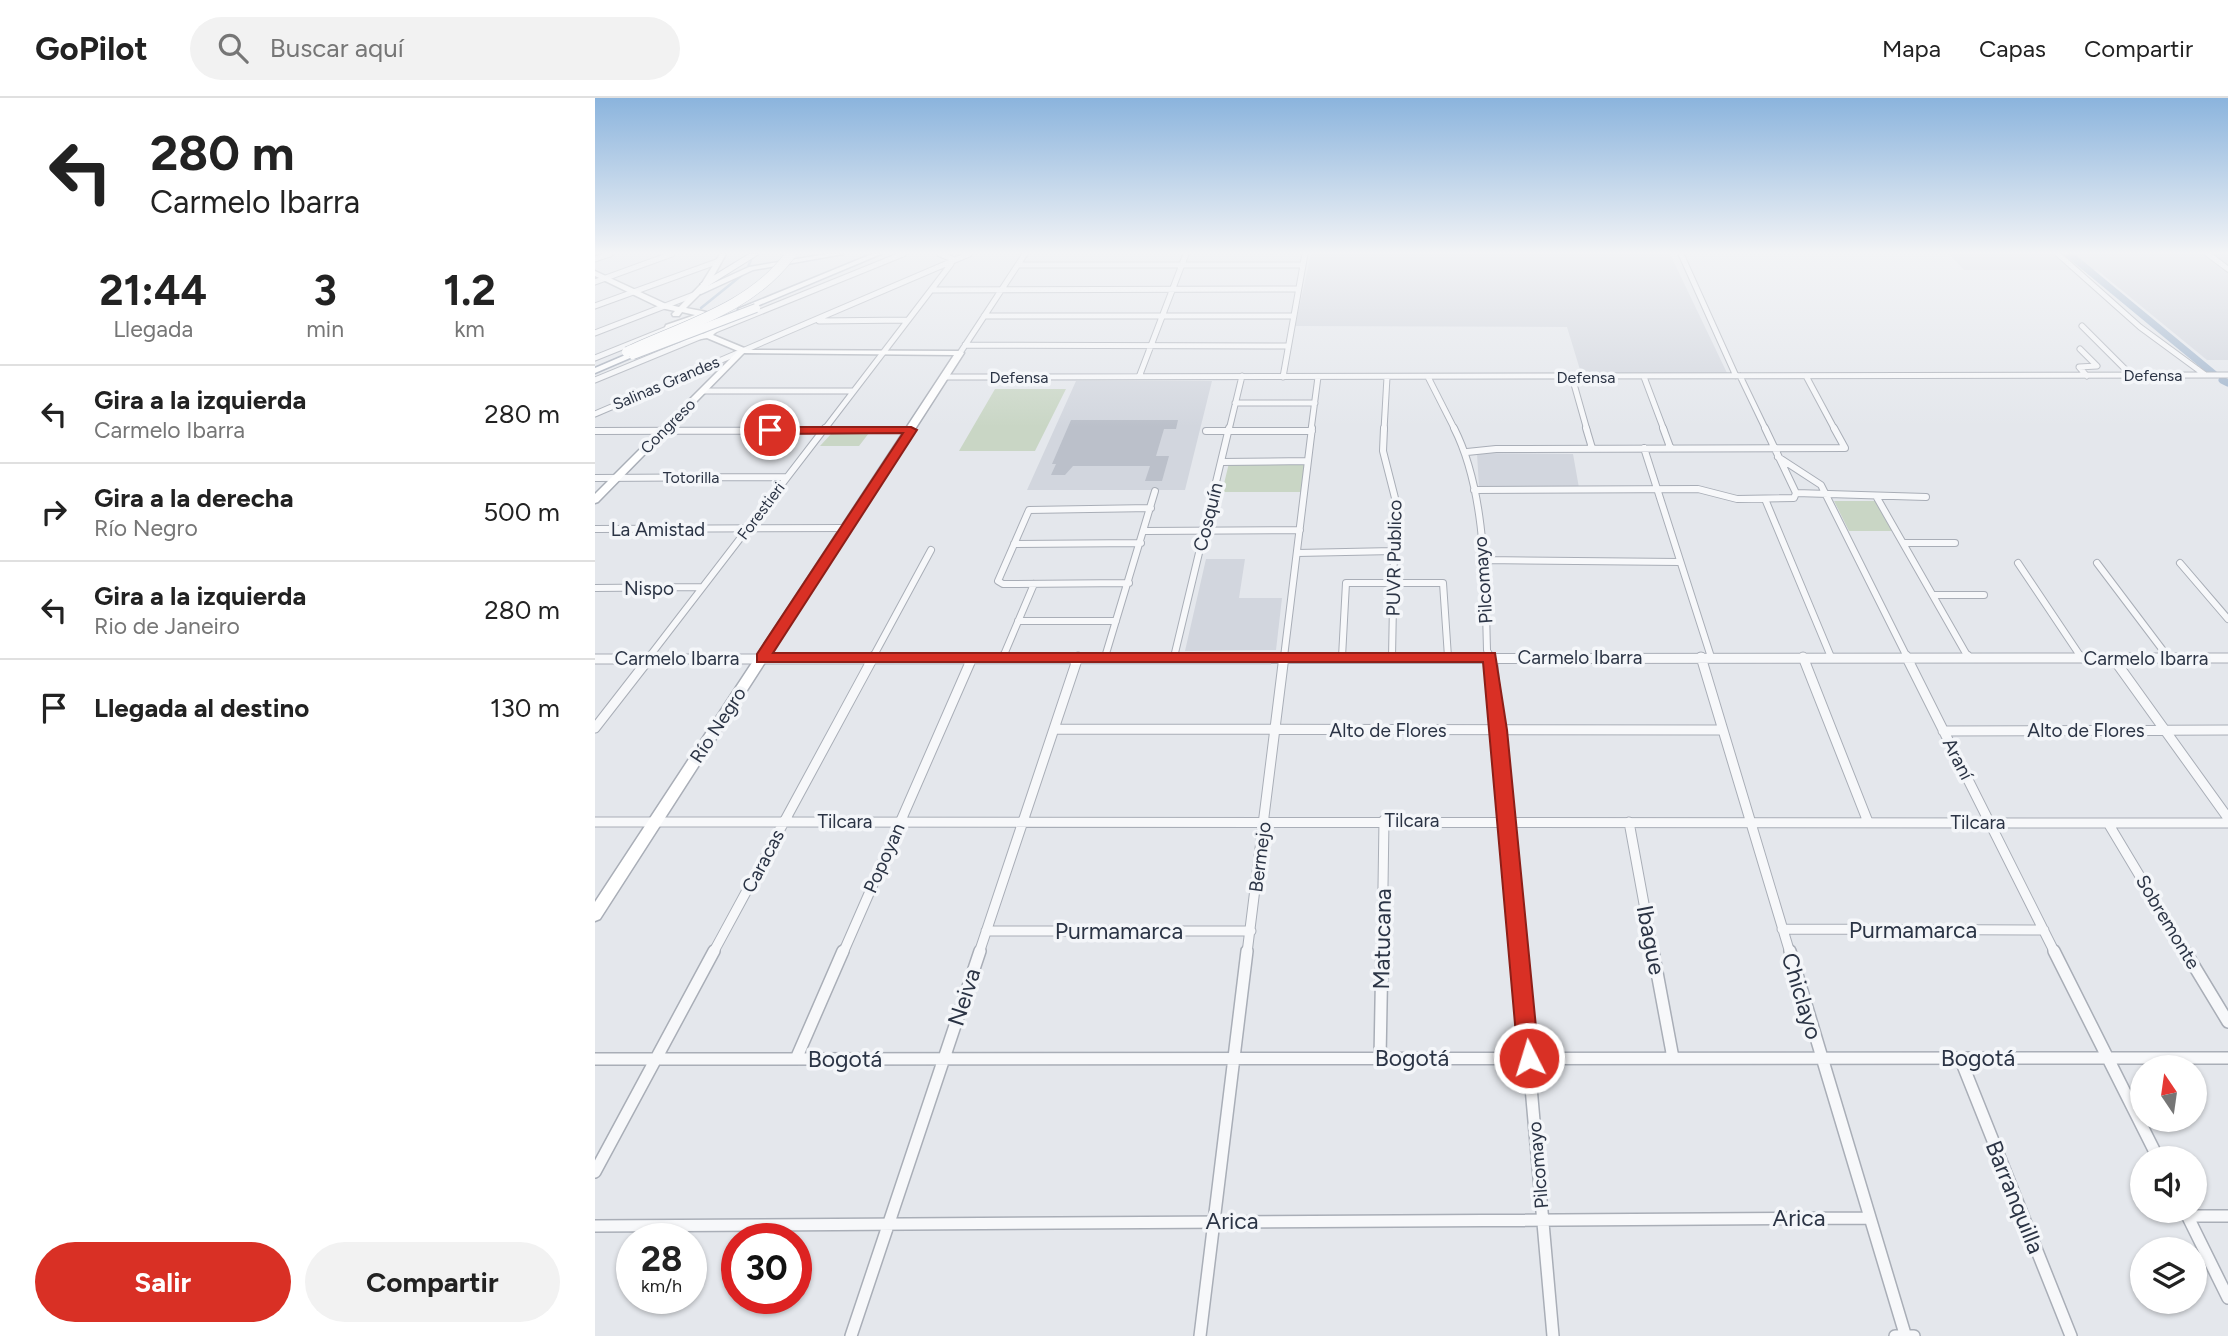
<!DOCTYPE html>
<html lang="es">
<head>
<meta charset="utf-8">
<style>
  :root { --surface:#fff; --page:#f2f2f2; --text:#222; --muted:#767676; --line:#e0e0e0; --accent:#d93025 }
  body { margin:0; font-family:Figtree,sans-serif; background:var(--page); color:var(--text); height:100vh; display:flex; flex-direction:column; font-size:26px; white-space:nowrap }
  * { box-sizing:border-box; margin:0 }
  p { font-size:23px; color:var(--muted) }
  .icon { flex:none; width:38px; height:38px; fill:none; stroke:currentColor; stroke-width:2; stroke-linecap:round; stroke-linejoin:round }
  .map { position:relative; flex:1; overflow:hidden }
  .drawer { display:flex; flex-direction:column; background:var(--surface); width:595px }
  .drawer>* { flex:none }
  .guide { background:#fff; color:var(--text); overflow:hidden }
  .needle { width:46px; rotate:347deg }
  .fabs { position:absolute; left:1535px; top:957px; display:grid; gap:14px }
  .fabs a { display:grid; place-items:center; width:77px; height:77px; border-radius:50%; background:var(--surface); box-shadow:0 2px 5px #0004; font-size:35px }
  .speed { position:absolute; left:21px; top:1125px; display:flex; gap:14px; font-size:35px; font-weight:700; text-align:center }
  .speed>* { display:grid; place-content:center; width:91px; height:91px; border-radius:50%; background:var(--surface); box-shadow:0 2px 5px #0004; line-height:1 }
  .speed small { font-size:18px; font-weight:400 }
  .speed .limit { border:10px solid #d22; background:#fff; color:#111 }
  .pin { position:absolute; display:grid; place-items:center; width:60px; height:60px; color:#fff; margin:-30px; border:4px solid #fff; border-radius:50%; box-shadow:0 2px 7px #0007 }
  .me { position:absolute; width:77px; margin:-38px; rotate:355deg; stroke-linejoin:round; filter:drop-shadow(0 0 5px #0008) }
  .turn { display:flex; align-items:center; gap:24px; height:147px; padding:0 35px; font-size:32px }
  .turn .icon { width:91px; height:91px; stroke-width:2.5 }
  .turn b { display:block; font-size:49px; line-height:60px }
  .eta { display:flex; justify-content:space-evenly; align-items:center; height:119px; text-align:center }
  .eta b { font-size:42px; font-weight:700; line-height:49px }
  .button { display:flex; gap:14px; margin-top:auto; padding:14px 35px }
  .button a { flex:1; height:80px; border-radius:42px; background:var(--accent); color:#fff; font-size:28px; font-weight:700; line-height:80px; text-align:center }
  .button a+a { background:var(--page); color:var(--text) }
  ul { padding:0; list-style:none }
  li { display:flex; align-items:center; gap:21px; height:98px; padding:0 35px; border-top:2px solid var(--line) }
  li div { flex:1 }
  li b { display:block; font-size:26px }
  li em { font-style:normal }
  header { display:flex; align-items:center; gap:42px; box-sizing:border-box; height:98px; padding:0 35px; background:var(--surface); border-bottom:2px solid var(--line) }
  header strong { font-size:33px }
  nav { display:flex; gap:38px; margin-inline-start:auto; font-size:24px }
  .search { width:490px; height:63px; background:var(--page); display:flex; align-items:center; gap:18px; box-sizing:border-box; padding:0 24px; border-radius:38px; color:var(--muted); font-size:26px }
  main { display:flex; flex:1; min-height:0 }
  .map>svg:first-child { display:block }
  .built { fill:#d2d6de }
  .green { fill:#c9d6c5 }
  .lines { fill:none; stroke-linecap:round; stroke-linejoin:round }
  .stream { stroke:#9fb4cc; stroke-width:2.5 }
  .canal { stroke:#9fb4cc; stroke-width:7 }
  .building { fill:#bbc0ca }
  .street-far3-casing { stroke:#a9aeb7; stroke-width:7 }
  .street-far2-casing { stroke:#a9aeb7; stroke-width:8 }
  .street-far1-casing { stroke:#a9aeb7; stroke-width:11 }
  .street-casing { stroke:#a9aeb7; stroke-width:14 }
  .secondary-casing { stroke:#a9aeb7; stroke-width:3 }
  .primary-casing { stroke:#a3abb8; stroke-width:3 }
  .highway-casing { stroke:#8b94a3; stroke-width:2 }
  .street-far3 { stroke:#f7f8fa; stroke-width:5 }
  .street-far2 { stroke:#f7f8fa; stroke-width:6 }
  .street-far1 { stroke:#f7f8fa; stroke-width:9 }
  .street { stroke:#f7f8fa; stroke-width:11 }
  .secondary { fill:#fff; fill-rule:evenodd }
  .primary { fill:#fff; fill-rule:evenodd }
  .highway { fill:#fff; fill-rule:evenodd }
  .primary-bridge-casing { stroke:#a3abb8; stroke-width:10; stroke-linecap:butt }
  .highway-bridge-casing { stroke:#8b94a3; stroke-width:11; stroke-linecap:butt }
  .primary-bridge { stroke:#fff; stroke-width:8 }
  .highway-bridge { stroke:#fff; stroke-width:10 }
  .route { fill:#d93025; stroke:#8d1f18; stroke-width:2 }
  .labels { text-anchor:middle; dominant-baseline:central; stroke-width:7; stroke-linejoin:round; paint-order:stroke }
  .far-street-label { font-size:16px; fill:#2b3445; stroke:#f4f6f9 }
  .street-label { font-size:19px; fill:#2b3445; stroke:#f4f6f9 }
  .near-street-label { font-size:23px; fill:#2b3445; stroke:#f4f6f9 }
</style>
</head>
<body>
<header>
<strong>GoPilot</strong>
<div class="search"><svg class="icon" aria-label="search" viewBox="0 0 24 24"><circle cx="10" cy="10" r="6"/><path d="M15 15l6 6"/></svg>Buscar aquí</div>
<nav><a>Mapa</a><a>Capas</a><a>Compartir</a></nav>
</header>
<main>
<section class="drawer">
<div class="guide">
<div class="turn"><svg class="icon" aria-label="left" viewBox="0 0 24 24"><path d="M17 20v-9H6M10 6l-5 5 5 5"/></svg><div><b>280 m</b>Carmelo Ibarra</div></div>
</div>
<div class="eta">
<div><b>21:44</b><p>Llegada</p></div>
<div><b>3</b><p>min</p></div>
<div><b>1.2</b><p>km</p></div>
</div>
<ul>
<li><svg class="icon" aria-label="left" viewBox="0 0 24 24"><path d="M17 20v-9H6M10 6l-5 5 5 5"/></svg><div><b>Gira a la izquierda</b><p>Carmelo Ibarra</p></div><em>280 m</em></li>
<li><svg class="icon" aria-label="right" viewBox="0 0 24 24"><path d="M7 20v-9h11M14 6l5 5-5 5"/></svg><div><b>Gira a la derecha</b><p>Río Negro</p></div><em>500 m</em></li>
<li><svg class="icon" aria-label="left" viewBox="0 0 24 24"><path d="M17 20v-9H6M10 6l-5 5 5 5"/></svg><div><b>Gira a la izquierda</b><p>Rio de Janeiro</p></div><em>280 m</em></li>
<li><svg class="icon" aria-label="arrive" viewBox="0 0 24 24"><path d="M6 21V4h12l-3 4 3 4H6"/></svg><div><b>Llegada al destino</b></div><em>130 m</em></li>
</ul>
<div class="button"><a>Salir</a><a>Compartir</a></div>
</section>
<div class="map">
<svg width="1633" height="1238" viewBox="0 0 1633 1238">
  <rect width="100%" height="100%" fill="#e4e7ec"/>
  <path class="built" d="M716 156H1075L1132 275H986L972 229 700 228Z
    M1354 156H1633V262H1612L1502 172H1369Z
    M481 283H617L590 392H432Z
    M882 355 978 356 984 390 884 389Z
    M611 461H650L644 500H687L681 552 590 553Z"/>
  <path class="green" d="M400 291H471L440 353H364Z
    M274 335 264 348H225L236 336Z
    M710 364 706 394H627L634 365Z
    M1239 403H1280L1297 433H1254Z"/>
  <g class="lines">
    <path class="stream" d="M153 169 156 162
      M106 210 147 177"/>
    <path class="canal" d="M1474 156 1619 276
      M1627 282 1633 285"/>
  </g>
  <path class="building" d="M476 322H583L581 331H569L561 358H574L567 383H550L555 368H478L470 377H456L461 366H457Z"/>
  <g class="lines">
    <defs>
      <path id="street-far3" d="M1086 156 1141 278
        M1463 156 1545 229 1609 276
        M1613 156 1633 171
        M0 161 15 156
        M423 167H708
        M0 184 77 156
        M336 192 703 191
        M0 208 124 163
        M389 218H698
        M224 223 313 222
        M1487 228 1537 278
        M118 233 308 156
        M0 235 101 196
        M370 247 693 248
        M1485 251 1502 268 1484 269 1492 278
        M365 255 430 156
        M0 260 72 231
        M1145 278 1171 332
        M1211 278 1240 332
        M350 279 1633 277
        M544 279 591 156
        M688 279 710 156
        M833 279 860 332
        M977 279 992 332
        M1049 279 1069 332
        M0 282 107 238
        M108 293H258
        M640 305H720
        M0 316 374 156
        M229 332 356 166 357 161 345 156
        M634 332 647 278
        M716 332 723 279
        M789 332 792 279"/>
      <path id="street-far2" d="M789 330 788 353 800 400 797 559
        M859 330C891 393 890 482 892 552L895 559
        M991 330 997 350
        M1068 330 1075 349
        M0 333 316 332
        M611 333H717
        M1049 350 1116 559
        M872 354 901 351 1250 350 1239 330
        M1183 359 1226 387 1312 559
        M626 364 713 363
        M0 380 192 379
        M879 392 1103 391 1142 401 1199 400 1201 395 1170 330
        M1201 395 1331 399
        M1281 398 1373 559
        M1170 401 1236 559
        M0 431 252 430
        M551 433 705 432
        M1308 445H1360
        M419 446 546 445
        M702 455 799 453
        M888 462 1085 464
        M1423 465 1486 559
        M1502 465 1573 559
        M1585 465 1633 521
        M534 485 408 486 403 483 434 412 556 410
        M0 490 107 489
        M1338 497H1389
        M423 523H521
        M54 559 230 330
        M278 559 336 452
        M408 559 439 486
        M510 559 560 393
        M579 559 634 330
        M689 559 717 330
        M747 559 751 485H848L853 559"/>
      <path id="street-far1" d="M894 558 898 567 924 855
        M1311 558 1460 855
        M1372 558 1373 560
        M1484 558 1486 560
        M1572 558 1574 560
        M1106 559 1195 855
        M1208 559 1273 724
        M408 560 409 558
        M1518 560 1633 720
        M0 561 1633 560
        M0 630 56 558
        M459 631 1127 632
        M1348 633 1633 632
        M0 724 1633 725
        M1034 724 1058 855
        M1513 725 1591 855
        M1187 831 1449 832
        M391 833H656
        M118 855 279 558
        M248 855 377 560
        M384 855 483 559
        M652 855 689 558
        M787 855 789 722"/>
      <path id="street" d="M924 853 958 1238
        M1058 853 1078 960
        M1195 853 1310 1236
        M1459 853 1563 1060
        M1590 853 1633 924
        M785 960 787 853
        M1365 960 1476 1238
        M0 961 1633 960
        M201 961 248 853
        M0 1074 119 853
        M1590 1113 1633 1200
        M1592 1118H1633
        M0 1128 1275 1120
        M256 1238 385 853
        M605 1238 652 853
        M1300 1238H1319"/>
      <path id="secondary" d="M125 156H131L113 188 91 210C105 213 120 214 131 224L118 237 154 252 365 253 369 255 5 821 0 823V804L359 257 149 255 3 404 0 405V396L143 253 112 240 85 244 68 238 67 236 71 227 100 217 87 214 84 218H78L77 216 80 213 66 210 0 178V173L71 206 84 209 107 185ZM108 219 117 221 123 225C112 238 92 243 75 235L77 230Z"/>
      <path id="primary" d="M232 156H248L158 172 106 196 99 194 154 169Z
        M277 156H286L150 213 143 211Z
        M35 255 42 257 0 275V270Z"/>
      <path id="highway" d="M154 156H164L113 188 105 186Z"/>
    </defs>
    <use href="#street-far3" class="street-far3-casing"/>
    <use href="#street-far2" class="street-far2-casing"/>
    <use href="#street-far1" class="street-far1-casing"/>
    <use href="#street" class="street-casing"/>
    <use href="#secondary" class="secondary-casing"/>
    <use href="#primary" class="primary-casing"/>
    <use href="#highway" class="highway-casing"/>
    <use href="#street-far3" class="street-far3"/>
    <use href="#street-far2" class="street-far2"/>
    <use href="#street-far1" class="street-far1"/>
    <use href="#street" class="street"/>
    <use href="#secondary" class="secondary"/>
    <use href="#primary" class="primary"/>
    <use href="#highway" class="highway"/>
    <defs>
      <path id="primary-bridge" d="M38 257 161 210"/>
      <path id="highway-bridge" d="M32 254C90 227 156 210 195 157"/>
    </defs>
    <use href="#primary-bridge" class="primary-bridge-casing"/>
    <use href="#highway-bridge" class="highway-bridge-casing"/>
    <use href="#primary-bridge" class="primary-bridge"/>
    <use href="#highway-bridge" class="highway-bridge"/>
  </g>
  <linearGradient id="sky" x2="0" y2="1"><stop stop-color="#8bb4dd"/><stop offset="0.47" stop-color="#f3f4f6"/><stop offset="1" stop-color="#f3f4f6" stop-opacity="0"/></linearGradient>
  <rect width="1633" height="329" fill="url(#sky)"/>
  <path class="route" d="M316 329 322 332 178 555H900L912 632 944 960 941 968 934 971 926 968 923 960 888 564H162V556L308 335 175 336 169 332 175 329Z"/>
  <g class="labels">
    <g class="far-street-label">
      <text x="1558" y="277">Defensa</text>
      <text x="424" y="279">Defensa</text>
      <text x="991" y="279">Defensa</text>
      <text transform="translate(71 285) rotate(-23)">Salinas Grandes</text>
      <text transform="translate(73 328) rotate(-45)">Congreso</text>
      <text x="96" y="379">Totorilla</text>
      <text transform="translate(166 413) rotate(-53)">Forestieri</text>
    </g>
    <g class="street-label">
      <text transform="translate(613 419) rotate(-76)">Cosquín</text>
      <text x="63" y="431">La Amistad</text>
      <text transform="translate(799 460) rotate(-89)">PUVR Publico</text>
      <text transform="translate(888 482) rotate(-94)">Pilcomayo</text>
      <text x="54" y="490">Nispo</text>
      <text x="985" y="559">Carmelo Ibarra</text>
      <text x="82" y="560">Carmelo Ibarra</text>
      <text x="1551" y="560">Carmelo Ibarra</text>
      <text transform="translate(123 627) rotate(-57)">Río Negro</text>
      <text x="793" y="632">Alto de Flores</text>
      <text x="1491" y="632">Alto de Flores</text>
      <text transform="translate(1363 661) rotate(63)">Araní</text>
      <text x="817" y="722">Tilcara</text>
      <text x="250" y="723">Tilcara</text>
      <text x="1383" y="724">Tilcara</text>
      <text transform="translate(665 759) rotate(-83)">Bermejo</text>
      <text transform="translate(289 760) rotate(-66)">Popoyan</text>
      <text transform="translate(168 763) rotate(-62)">Caracas</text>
      <text transform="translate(1573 824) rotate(59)">Sobremonte</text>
      <text transform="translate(943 1067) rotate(-95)">Pilcomayo</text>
    </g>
    <g class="near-street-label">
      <text x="1318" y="832">Purmamarca</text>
      <text x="524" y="833">Purmamarca</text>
      <text transform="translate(787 841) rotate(-89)">Matucana</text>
      <text transform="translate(1056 842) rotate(79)">Ibague</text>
      <text transform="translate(1207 898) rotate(73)">Chiclayo</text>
      <text transform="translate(369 899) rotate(-72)">Neiva</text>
      <text x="817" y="960">Bogotá</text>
      <text x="1383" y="960">Bogotá</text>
      <text x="250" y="961">Bogotá</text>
      <text transform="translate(1420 1099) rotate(68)">Barranquilla</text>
      <text x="1204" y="1120">Arica</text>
      <text x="637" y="1123">Arica</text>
    </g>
  </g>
</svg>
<div class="fabs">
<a><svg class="needle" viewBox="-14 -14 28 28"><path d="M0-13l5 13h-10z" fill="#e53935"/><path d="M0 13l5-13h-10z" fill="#767676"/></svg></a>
<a><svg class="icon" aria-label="sound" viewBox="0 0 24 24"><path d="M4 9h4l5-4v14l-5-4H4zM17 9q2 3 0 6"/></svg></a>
<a><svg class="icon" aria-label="layers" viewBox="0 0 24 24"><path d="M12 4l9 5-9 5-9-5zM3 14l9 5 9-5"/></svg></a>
</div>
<div class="speed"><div>28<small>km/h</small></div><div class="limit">30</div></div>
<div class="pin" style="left:175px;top:332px;background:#d93025"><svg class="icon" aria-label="arrive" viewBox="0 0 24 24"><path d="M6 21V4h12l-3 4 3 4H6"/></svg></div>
<svg class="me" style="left:934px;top:960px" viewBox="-20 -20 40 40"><circle r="17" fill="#d93025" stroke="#fff" stroke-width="3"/><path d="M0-11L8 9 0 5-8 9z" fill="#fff"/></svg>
</div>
</main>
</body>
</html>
